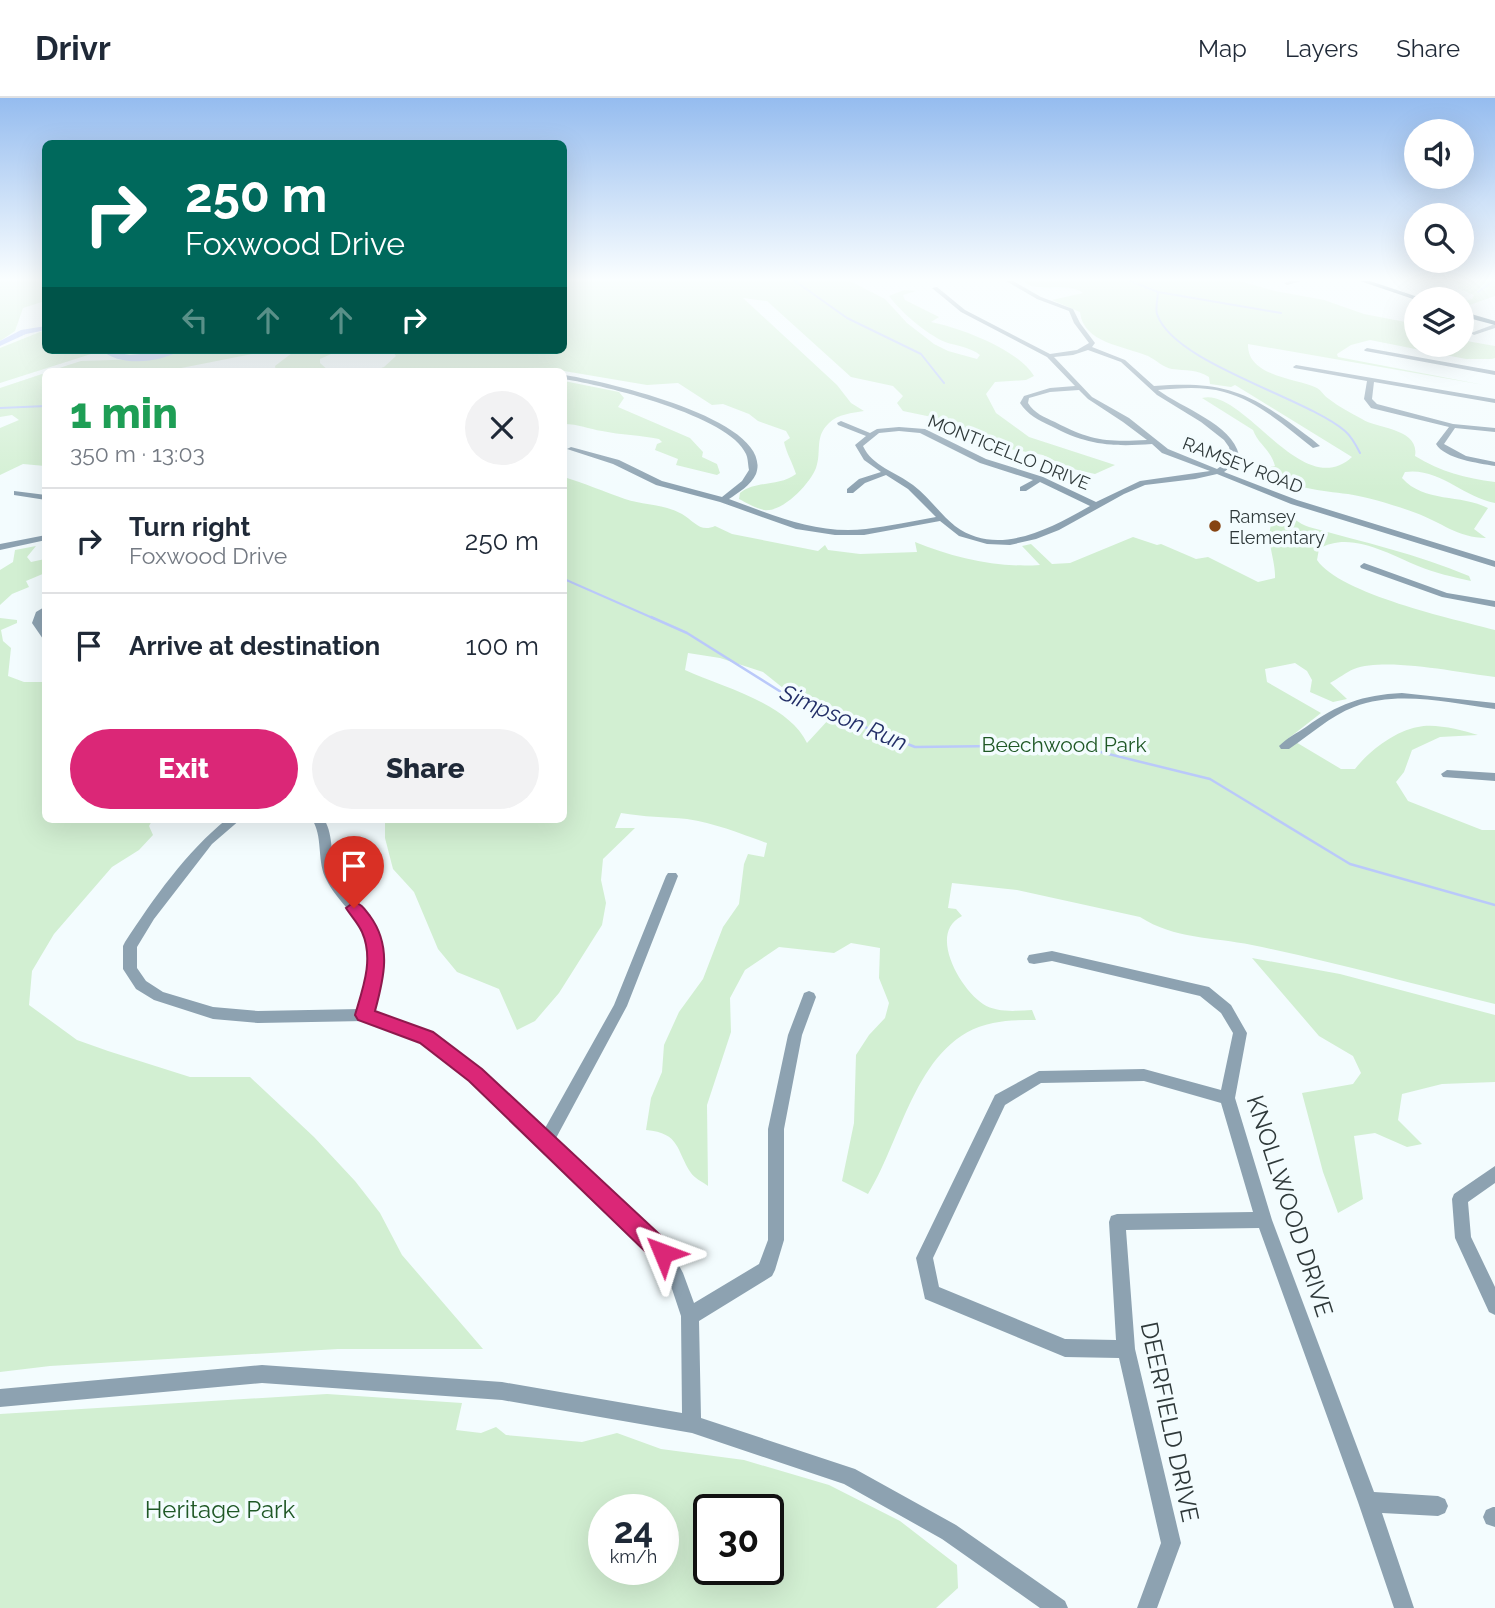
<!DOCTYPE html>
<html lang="en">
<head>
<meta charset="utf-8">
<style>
  :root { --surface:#fff; --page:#f2f2f3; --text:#1f2937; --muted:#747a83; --line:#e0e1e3; --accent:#db2777 }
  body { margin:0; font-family:Raleway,sans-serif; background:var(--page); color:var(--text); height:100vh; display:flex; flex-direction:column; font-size:26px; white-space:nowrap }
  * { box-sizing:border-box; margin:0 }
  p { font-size:23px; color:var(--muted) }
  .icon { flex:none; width:38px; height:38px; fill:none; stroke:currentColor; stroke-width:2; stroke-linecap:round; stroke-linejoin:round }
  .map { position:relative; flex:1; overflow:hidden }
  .details { position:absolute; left:42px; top:270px; width:525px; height:455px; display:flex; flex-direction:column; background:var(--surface); border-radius:10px; box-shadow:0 7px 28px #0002 }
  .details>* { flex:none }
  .banner { position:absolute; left:42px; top:42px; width:525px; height:214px; border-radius:10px; box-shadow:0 7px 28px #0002; background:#00695c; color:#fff; overflow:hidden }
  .tools { position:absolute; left:1404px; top:21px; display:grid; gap:14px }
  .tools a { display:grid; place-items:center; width:70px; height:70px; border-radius:50%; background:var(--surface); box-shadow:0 7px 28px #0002; font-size:35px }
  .speed { position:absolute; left:588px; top:1396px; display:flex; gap:14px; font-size:35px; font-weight:700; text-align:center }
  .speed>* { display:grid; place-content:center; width:91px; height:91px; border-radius:50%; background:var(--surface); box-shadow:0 7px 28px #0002; line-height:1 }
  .speed small { font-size:18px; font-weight:400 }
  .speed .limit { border:4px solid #111; border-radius:10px; background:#fff; color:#111 }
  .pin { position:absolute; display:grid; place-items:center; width:60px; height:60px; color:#fff; margin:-72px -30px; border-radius:50% 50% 50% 0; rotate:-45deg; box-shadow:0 0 7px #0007 }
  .pin .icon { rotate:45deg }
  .me { position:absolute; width:77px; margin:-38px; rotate:314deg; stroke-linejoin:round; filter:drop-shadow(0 0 5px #0008) }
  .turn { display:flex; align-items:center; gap:24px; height:147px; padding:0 28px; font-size:32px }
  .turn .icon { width:91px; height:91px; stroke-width:2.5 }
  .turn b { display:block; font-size:49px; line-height:60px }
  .lanes { display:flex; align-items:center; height:66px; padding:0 28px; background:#0003; justify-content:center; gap:35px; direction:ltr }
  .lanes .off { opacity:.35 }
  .round { display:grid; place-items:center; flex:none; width:74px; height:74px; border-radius:37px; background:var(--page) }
  .summary { display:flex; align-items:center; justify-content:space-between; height:119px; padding:0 28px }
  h1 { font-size:42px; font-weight:800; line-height:52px; color:#1e9e55 }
  .button { display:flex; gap:14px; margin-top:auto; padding:14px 28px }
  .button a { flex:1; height:80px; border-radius:42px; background:var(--accent); color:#fff; font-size:28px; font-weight:800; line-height:80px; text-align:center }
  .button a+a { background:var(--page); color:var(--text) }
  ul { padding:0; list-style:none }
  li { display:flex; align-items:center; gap:21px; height:105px; padding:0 28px; border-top:2px solid var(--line) }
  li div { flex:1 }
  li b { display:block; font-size:26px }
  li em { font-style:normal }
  header { display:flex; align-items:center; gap:42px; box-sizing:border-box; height:98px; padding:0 35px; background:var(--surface); border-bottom:2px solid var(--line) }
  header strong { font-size:33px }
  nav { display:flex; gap:38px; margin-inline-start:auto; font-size:24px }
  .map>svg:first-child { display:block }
  .green { fill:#d2efd2; fill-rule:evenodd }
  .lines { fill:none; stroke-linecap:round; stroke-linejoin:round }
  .stream-far1 { stroke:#bac9fa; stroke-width:2 }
  .stream { stroke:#bac9fa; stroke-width:2.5 }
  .river { fill:#bac9fa; fill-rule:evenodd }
  .minor { fill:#8da2b1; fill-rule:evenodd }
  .major { fill:#335973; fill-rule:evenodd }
  .route { fill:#db2777; stroke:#8e194d; stroke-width:2 }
  .poi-dot { fill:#864413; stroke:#f3fcfe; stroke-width:2.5 }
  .labels { text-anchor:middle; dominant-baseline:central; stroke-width:7; stroke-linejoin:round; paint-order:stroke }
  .far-street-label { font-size:18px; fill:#2f393a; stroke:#f3fcfe }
  .far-poi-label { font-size:18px; fill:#2f393a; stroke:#f3fcfe; text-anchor:start }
  .park-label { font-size:21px; fill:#1f5826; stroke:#f3fcfe }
  .water-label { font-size:23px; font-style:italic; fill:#232f68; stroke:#f3fcfe }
  .near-street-label { font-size:24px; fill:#2f393a; stroke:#f3fcfe }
  .near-park-label { font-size:24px; fill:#1f5826; stroke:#f3fcfe }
</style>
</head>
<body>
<header>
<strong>Drivr</strong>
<nav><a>Map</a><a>Layers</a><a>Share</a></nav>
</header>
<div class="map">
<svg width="1495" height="1510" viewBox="0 0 1495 1510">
  <rect width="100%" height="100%" fill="#f3fcfe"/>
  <path class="green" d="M0 183H46L45 203 23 210 15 233 0 243Z
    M564 183H850L885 201 907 225 934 246 948 253 977 261 980 257C970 249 957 248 945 244 925 235 902 215 889 198L904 192 916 193 903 197 905 202 939 219 931 224C961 230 1019 252 1034 278L1026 282 995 284 986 296 996 315 1029 339 1115 367 1095 376 1069 370 1043 357 999 349 951 323 903 313 897 305 903 298 893 288 851 279 767 203 743 200 837 287 851 305 864 313C852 315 838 316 829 325 814 339 822 353 816 370 810 386 782 415 764 412 755 410 747 405 739 401L740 395C756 382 779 389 796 376 793 366 786 354 784 344L790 340 786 333 758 323 749 316 723 306 712 307 678 285 647 287 564 273H373L384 269 396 258 393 254 383 252H564Z
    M1024 183H1240L1275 193 1324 202 1364 216 1416 226V247H1461V242L1495 248V260L1492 261H1466L1370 242 1351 247 1337 256 1338 259 1484 287 1248 246C1247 279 1297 280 1317 290 1322 293 1324 298 1329 301 1339 309 1351 315 1362 321 1377 331 1420 330 1415 358 1441 374 1465 380 1495 384V405C1463 399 1439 369 1405 374L1402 380C1424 405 1461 396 1488 410L1474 431 1486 440C1458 440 1441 424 1416 415 1397 408 1368 399 1348 396 1320 392 1287 391 1266 370L1275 368C1271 352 1258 346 1253 332L1202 300C1244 289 1302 405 1352 359L1235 287 1231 289 1210 286 1209 279C1197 271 1186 273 1172 271 1164 270 1156 262 1148 258 1124 248 1083 245 1080 214L1052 202 1083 195C1068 183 1033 196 1024 183Z
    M1454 183H1495V198L1461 210V204L1472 201 1474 197 1457 190 1460 188Z
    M45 232 46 252H96L91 256 0 285V250Z
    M187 252H273L166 273H50L81 263 144 261Z
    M296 252H340L320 261V265L329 273H276L275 268Z
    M45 275V368L23 366 0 377V330L19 322 12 317 0 319V290Z
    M564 283 619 294 624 300 618 309 690 340 703 354 702 359 717 366 720 375 717 377 676 367 678 361 655 352 657 346 662 344 659 341C640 337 621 337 602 333 589 331 578 326 564 326Z
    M564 379C584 385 605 394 625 401 643 407 664 406 682 416 694 423 700 435 715 428L732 436 818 453 825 447 828 452 860 456 917 454 915 444C954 460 997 470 1040 467L1022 448 1031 446 1052 466 1070 465 1133 439 1157 447 1161 446 1196 461 1208 459 1258 484 1275 480C1276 457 1259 432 1280 414 1291 416 1298 426 1309 429 1363 444 1417 456 1469 478L1471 483C1453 479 1435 475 1418 468 1389 456 1349 432 1319 451L1317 462C1340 496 1453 521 1495 532V579C1459 575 1387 559 1354 571 1346 574 1338 581 1330 585L1347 601 1333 604 1310 594 1312 582 1307 573 1295 565 1265 571 1267 584 1321 615 1289 640 1341 671H1355C1369 653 1395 633 1418 629 1435 625 1461 632 1478 637L1440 639 1412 652 1404 674 1396 684 1408 703 1482 732H1495V906C1413 886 1334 864 1252 847 1213 839 1174 841 1140 819L1017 792 952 785 948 810 956 811 962 818C927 835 961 892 983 906 997 915 1016 913 1032 912L1036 922C1022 922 1007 922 993 925 917 940 903 1040 868 1096L842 1083 854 1025 856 957 869 937 885 920 889 905 879 880 880 850 851 845 834 855 779 849 745 872 730 900 731 934 707 1007 708 1088C703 1084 694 1080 691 1075 676 1053 681 1035 646 1032L651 1000 662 974 664 947 679 914 703 881 723 829 739 806 744 766 748 756 764 759 767 745C741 736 715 725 687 721 665 719 644 719 621 715L615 730H635L603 761 601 782 606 805 602 827 559 895 535 923 517 932 499 891 457 874 438 851 414 794 393 771 385 740V721H564ZM688 555 720 560 763 574 813 614 830 620 807 645C788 605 722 589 685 572Z
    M36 448 27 459 31 464 45 461V475L26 483 29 489 12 496 0 507V472L13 464 15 452Z
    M0 520 17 522V525L1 532 3 543 11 550 8 578 24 584H45L46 721H153L149 728 153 737 139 752 112 769 54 836 32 873 29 907 77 942 108 953 190 979H250L314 1039 355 1083 380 1115 402 1157 483 1251H338L50 1268 0 1274Z
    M1252 860 1340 876 1495 917V984L1442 986 1402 996 1398 1022 1422 1046 1407 1049 1375 1035 1354 1038 1363 1101 1338 1115 1323 1074 1302 995 1353 986 1361 975 1353 958 1319 938Z
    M327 1296 462 1305 456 1332 481 1335 496 1329 506 1337 582 1344 617 1335 661 1351 744 1362 829 1387 900 1423 957 1467 958 1490 936 1510H0V1316ZM604 1412H663V1472H604ZM709 1412H768V1472H709Z"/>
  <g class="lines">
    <path class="stream-far1" d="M795 183 847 220 921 256 944 285
      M1130 183 1158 194 1281 215
      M1158 194C1158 200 1155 210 1157 216 1173 265 1305 299 1345 333 1351 338 1356 347 1360 355
      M1478 194 1493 183
      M0 310 46 308
      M564 481 655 521"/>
    <path class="stream" d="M651 519 687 535 789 599 915 649 1072 647 1210 681 1350 766 1495 807"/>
    <path class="river" d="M46 228V232L26 236 0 248V243L21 232Z
      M101 252 130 257 181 252C160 265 120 269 101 252Z"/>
    <path class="minor" d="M1006 183H1013L1041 199 1073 211 1080 225 1095 245 1092 249 1125 262 1154 288C1213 284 1240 289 1289 324 1299 332 1310 339 1320 348L1313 350C1286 329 1258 303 1224 294 1203 288 1180 290 1158 292 1182 310 1232 326 1239 357L1233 367 1224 374 1297 402 1495 463V469L1291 406 1217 376 1195 381 1145 387 1124 396 1059 432 1036 441 1010 447 987 446 959 438 940 423 864 437H835L796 431 720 404 656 387 613 366 567 351 571 349 619 362 662 383 722 399 742 383 749 372C748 367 748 360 746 356 730 318 603 287 564 281V277C599 282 776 321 756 376 751 387 738 395 729 401 773 417 818 437 866 431 889 428 913 423 936 419L908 391 886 377 865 385 853 395H847V391L859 381 881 374 864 362 855 347 866 338 838 327 837 325 841 323 870 335 877 331 899 329 925 331 986 361 1043 379 1096 404 1140 383 1210 373 1162 355 1152 346C1111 349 1087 347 1051 328 1038 322 1028 317 1020 305L1024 298 1050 290 1075 288 1047 259 961 214 932 190 937 189 965 212 1050 256 1077 252 1089 245 1074 225 1069 213 1037 201ZM1088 252 1121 264 1157 297 1201 324 1224 342 1229 349 1231 357 1227 364 1217 371 1168 351 1129 320 1092 299 1054 259 1073 257ZM1079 292 1088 301 1123 324 1147 342C1107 344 1091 343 1055 324 1044 319 1034 315 1028 305L1029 300 1050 294ZM899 333 920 335 980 365 1033 382 1020 389V393H1026L1040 384 1090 408C1051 430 998 460 955 428 940 416 929 399 913 387 896 374 872 368 863 348L879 335Z
      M1290 183H1301L1287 187 1284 185Z
      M1495 226V230L1474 237 1471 235Z
      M1367 250 1495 273V277L1365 253 1364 252Z
      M1296 267 1495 301V305L1374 284 1372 301 1377 306 1453 326 1495 330V334L1455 330 1444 346 1466 358 1495 364V368C1478 365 1445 361 1436 346L1449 329 1371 310 1364 301 1367 283 1294 270 1293 269Z
      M246 270 249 273H240Z
      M14 393 46 397V402L14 397Z
      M46 437V442L0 452V446Z
      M1364 465 1447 495 1495 503V509L1442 499 1361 470 1360 468Z
      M46 508V516L42 525 46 531V542L43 541 32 525 36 514Z
      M1402 595 1495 605V611C1450 605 1397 592 1354 609 1330 618 1310 637 1289 651H1281L1279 648C1287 640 1297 635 1306 629 1338 606 1362 597 1402 595Z
      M1447 672 1495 675V683L1443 679 1441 676Z
      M227 721H241L212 746 154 821 137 849V870L146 883 163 894 213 909 258 913 360 911C370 876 374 845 350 814 341 803 331 792 325 779 317 760 323 739 312 721H324C335 739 329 761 338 779 343 791 354 800 361 810 388 846 385 873 373 914L431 936 481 972 544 1032 614 907 666 778 668 775H676L678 778 627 908 555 1042 669 1149 683 1175 694 1205 759 1166 768 1142V1031L788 937 804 895 809 893 814 895 816 899 802 937 784 1031V1142L775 1172 772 1178 699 1223 701 1320 855 1371 956 1427 1065 1503 1068 1510H1040L942 1441 844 1386 692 1335 502 1302 262 1285 0 1309V1291L262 1267 502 1284 682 1315 681 1218 670 1185 657 1161 471 982 421 944 365 923 258 925 213 921 154 902 136 891 123 871V848L125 844C154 800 186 754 227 721Z
      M1052 853 1209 889 1231 907 1247 935 1235 1000 1272 1122 1374 1394 1438 1398 1445 1401 1448 1408 1445 1415 1438 1418 1382 1415 1414 1510H1394L1358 1404 1259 1130 1126 1132 1135 1251 1181 1445 1157 1510H1137L1161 1445 1119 1260 1065 1259 925 1201 916 1160 995 997 1039 973 1144 971 1221 992 1233 935 1221 915 1200 898 1052 863 1034 866 1029 865 1027 861 1029 857ZM1144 983 1221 1005 1253 1114 1117 1116 1111 1118 1109 1124 1116 1242 1065 1241 939 1189 933 1160 1005 1007 1041 985Z
      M1495 1068V1085L1468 1104 1471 1139 1495 1189V1217L1489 1214 1455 1140 1452 1101 1454 1096Z
      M1493 1409H1495V1429L1486 1426 1483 1419 1486 1412Z"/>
    <path class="major" d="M1360 183H1370L1424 201 1416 202Z
      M1461 213 1495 223V227L1461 218Z"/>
  </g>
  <linearGradient id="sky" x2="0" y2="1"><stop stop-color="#95bcef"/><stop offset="0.46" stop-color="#fafeff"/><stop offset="1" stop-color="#fafeff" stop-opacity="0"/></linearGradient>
  <rect width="1495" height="394" fill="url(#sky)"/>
  <path class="route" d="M354 804C362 806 365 812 370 818 392 848 384 880 375 913L433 934 482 971 671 1147 674 1155 671 1163 663 1166 655 1163 469 983 420 945 358 922 355 917C363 890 374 861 362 834 358 825 351 818 346 810Z"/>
  <circle class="poi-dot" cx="1215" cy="428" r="7"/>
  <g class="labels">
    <g class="far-street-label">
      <text transform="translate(1009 354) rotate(22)">MONTICELLO DRIVE</text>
      <text transform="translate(1243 367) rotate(21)">RAMSEY ROAD</text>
    </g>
    <g class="far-poi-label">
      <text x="1229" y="418">Ramsey<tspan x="1229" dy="21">Elementary</tspan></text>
    </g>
    <g class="park-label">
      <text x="1064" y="646">Beechwood Park</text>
    </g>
    <g class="water-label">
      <text transform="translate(844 619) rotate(23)">Simpson Run</text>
    </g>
    <g class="near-street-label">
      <text transform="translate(1290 1108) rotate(72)">KNOLLWOOD DRIVE</text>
      <text transform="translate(1170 1324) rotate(78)">DEERFIELD DRIVE</text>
    </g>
    <g class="near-park-label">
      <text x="220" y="1411">Heritage Park</text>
    </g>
  </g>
</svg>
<div class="tools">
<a><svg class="icon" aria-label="sound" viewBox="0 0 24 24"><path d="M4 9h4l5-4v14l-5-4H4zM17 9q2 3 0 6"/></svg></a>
<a><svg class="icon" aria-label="search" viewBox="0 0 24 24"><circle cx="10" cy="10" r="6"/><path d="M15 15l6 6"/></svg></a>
<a><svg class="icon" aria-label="layers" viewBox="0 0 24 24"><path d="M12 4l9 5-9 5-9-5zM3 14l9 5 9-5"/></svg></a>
</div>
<div class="speed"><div>24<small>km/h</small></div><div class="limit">30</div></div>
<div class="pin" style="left:354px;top:810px;background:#d93025"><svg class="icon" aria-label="arrive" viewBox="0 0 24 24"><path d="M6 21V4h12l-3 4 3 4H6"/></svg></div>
<svg class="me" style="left:663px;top:1155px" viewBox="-20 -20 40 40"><path d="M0-17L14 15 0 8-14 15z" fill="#db2777" stroke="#fff" stroke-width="4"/></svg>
<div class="banner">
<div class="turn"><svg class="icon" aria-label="right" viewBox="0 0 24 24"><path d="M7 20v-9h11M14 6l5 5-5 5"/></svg><div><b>250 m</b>Foxwood Drive</div></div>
<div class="lanes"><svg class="icon off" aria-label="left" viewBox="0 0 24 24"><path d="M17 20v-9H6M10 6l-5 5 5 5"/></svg><svg class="icon off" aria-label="ahead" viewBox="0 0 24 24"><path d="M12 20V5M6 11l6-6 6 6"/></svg><svg class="icon off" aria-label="ahead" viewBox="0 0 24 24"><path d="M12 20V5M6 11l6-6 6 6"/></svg><svg class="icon" aria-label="right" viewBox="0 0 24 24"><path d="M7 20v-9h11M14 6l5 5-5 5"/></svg></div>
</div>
<section class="details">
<div class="summary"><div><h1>1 min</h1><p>350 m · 13:03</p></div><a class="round"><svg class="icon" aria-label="close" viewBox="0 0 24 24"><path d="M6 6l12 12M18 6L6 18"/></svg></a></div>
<ul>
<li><svg class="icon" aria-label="right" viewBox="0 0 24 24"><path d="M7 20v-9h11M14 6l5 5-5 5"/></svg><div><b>Turn right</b><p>Foxwood Drive</p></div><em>250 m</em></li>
<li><svg class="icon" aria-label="arrive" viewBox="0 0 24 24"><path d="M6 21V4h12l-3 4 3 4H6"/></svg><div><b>Arrive at destination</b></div><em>100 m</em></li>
</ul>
<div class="button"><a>Exit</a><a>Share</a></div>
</section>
</div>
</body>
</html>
